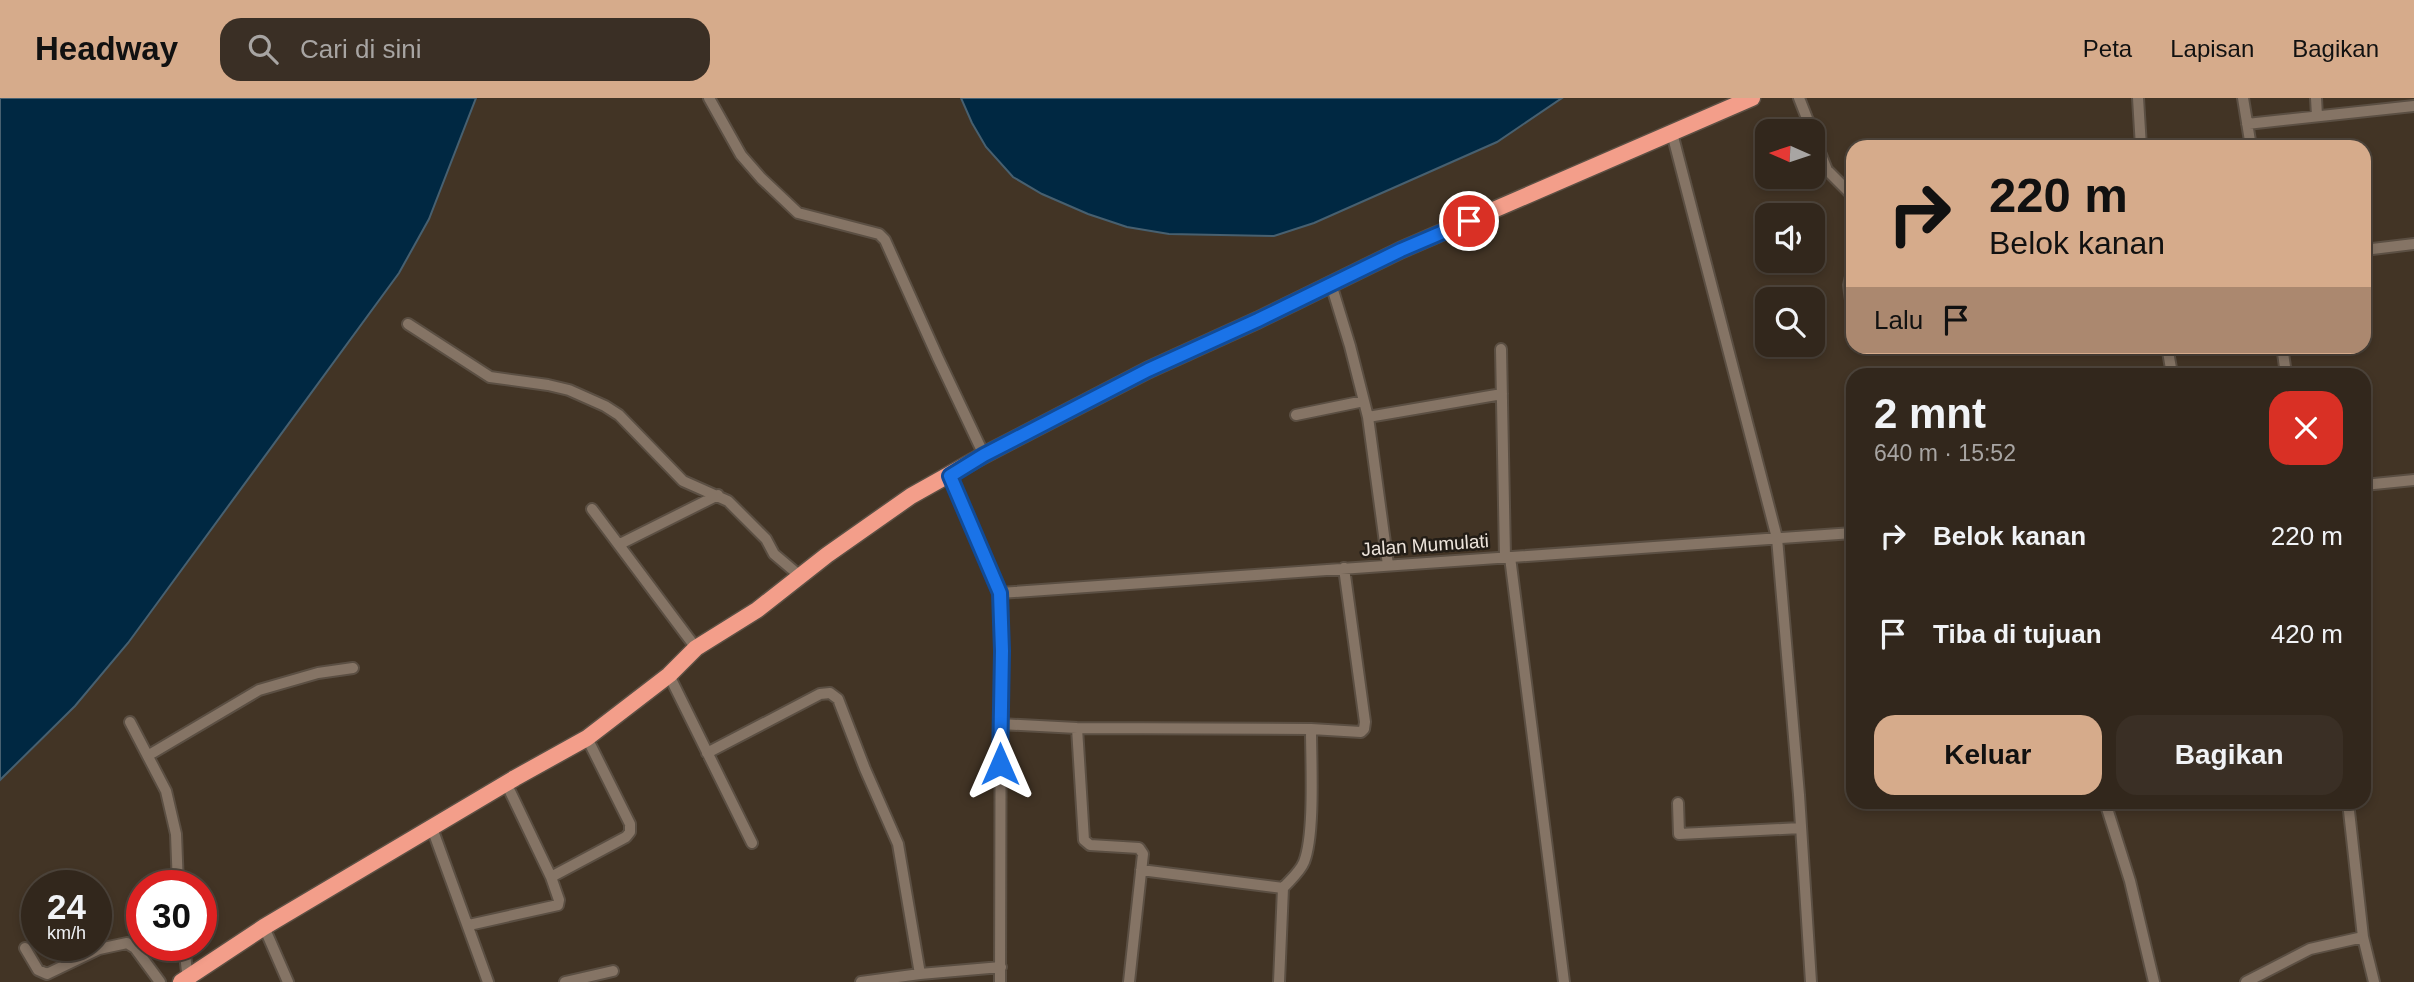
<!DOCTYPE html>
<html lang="id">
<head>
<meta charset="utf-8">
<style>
  :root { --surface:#32271c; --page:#3a2f25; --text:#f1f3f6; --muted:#a8a5a3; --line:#4d443b; --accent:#d6ab8b }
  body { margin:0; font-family:Helvetica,sans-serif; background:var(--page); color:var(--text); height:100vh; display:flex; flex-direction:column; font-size:26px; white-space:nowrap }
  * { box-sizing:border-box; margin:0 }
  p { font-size:23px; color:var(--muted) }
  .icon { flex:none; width:38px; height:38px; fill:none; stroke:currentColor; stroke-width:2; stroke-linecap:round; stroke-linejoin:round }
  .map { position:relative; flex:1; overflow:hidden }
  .panel { position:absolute; left:1846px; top:270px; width:525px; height:441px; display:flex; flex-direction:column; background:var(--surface); border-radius:21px; box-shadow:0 4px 10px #0003,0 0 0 2px var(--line) }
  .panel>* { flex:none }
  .banner { position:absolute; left:1846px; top:42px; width:525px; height:214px; border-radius:21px; box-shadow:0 4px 10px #0003,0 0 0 2px var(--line); background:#d6ab8b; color:#111; overflow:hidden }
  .needle { width:46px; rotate:273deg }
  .controls { position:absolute; left:1755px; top:21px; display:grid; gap:14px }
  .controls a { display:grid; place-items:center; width:70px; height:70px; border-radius:14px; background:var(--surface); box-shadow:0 4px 10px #0003,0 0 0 2px var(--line); font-size:35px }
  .speed { position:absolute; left:21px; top:772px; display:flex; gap:14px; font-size:35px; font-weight:700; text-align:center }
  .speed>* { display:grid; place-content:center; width:91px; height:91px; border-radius:50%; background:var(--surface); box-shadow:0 4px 10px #0003,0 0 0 2px var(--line); line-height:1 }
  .speed small { font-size:18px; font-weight:400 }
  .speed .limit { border:10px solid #d22; background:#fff; color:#111 }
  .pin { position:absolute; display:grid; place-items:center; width:60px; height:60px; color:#fff; margin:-30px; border:4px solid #fff; border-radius:50%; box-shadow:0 2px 7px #0007 }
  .me { position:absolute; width:77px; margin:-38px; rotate:0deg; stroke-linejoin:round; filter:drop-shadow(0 0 5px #0008) }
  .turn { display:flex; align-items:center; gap:24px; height:147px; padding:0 28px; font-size:32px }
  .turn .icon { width:91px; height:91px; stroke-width:2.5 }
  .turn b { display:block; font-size:49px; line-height:60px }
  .then { display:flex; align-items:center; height:66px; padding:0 28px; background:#0003; gap:14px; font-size:26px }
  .round { display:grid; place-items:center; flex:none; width:74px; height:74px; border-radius:21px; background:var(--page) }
  .overview { display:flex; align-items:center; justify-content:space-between; height:119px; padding:0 28px }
  h1 { font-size:42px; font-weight:700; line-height:52px }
  .action { display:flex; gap:14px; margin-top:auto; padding:14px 28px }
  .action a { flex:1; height:80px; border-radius:21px; background:var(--accent); color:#111; font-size:28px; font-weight:700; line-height:80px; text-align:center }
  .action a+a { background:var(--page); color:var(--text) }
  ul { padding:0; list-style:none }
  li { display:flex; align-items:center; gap:21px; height:98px; padding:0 28px }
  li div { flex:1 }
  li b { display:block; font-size:26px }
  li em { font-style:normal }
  header { display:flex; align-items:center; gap:42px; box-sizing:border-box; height:98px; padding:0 35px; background:var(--accent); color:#111 }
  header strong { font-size:33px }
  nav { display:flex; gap:38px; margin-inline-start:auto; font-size:24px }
  .search { width:490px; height:63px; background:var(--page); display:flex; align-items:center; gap:18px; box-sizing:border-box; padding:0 24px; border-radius:21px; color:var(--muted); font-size:26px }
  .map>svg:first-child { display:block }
  .water { fill:#002842; stroke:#476070; stroke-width:2 }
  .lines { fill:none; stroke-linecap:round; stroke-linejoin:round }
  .minor-casing { stroke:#5b4f43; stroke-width:14 }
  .highway-casing { stroke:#5b4f43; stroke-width:19 }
  .minor { stroke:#857465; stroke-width:10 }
  .highway { stroke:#f39e8a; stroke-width:16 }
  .route-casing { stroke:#114b97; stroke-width:18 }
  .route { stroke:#1a73e8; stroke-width:12 }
  .labels { text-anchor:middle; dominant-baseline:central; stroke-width:5; stroke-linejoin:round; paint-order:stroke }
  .street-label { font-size:19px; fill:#ede4db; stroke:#231d16 }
</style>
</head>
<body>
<header>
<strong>Headway</strong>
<div class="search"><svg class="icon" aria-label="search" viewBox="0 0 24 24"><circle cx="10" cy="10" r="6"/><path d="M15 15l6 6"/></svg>Cari di sini</div>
<nav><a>Peta</a><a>Lapisan</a><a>Bagikan</a></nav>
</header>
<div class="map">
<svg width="2414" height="884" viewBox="0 0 2414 884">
  <rect width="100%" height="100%" fill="#423425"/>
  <path class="water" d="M0 0H476L429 121 399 175 128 545 75 608 0 682Z
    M961 0H1562L1497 44 1314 125 1274 138 1169 136 1127 129 1088 116 1042 96 1013 79 986 49 972 25Z"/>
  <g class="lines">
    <defs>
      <path id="minor" d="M709 0 741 57 761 80 798 115 879 136 885 142 938 260 984 357
        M1799 0 1812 33
        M2138 0 2141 49
        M2243 0 2251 49
        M2316 0 2317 18
        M2247 26 2414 8
        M1672 35 1777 440 1799 697 1811 884
        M1813 37 1827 72 1853 98
        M2364 152 2414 146
        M1853 170 1849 187 1853 217
        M1331 186 1350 248 1368 319 1388 467
        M408 226 490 279 548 287 569 292 605 308 619 317 683 383 728 403 766 441 774 456 800 478
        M2167 248 2172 276
        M2282 248 2286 276
        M1501 251 1505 459
        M1296 317 1364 303
        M1368 319 1502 296
        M950 378 997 487 1001 503 1000 884
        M2364 387 2414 382
        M592 411 696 550
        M620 446 718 397
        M1510 459 1564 884
        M1000 495 1853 435
        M669 577 752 745
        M130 624 166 693 176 736 178 788
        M1000 626 1077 630 1311 631 1361 634 1364 631 1365 624 1344 470
        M1077 630 1084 742 1090 747 1139 750 1143 756 1129 884
        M707 655 820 596 830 595 838 601 865 671 898 746 920 876
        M149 657 259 592 318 575 353 570
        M506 685 551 779 626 739 630 734V726L587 640
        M2105 704 2130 783 2154 884
        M2348 704 2363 839 2374 884
        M1678 705 1679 736 1801 730
        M432 730 488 884
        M1141 772 1283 790 1279 884
        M1283 790C1290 782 1300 774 1304 764 1315 736 1311 664 1311 631
        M469 827 558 807 559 802 551 779
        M264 829 288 884
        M184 847 188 883
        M25 850 38 872 47 876 99 851 127 845 135 850 160 884
        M565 884 613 873
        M861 884 920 876 1001 869
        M2246 884 2310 851 2363 839"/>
      <path id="highway" d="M181 884 264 829 515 680 587 640 669 577 696 550 757 512 827 457 911 398 984 357 1148 272 1258 222 1401 152 1752 0"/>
    </defs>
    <use href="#minor" class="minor-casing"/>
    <use href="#highway" class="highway-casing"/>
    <use href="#minor" class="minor"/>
    <use href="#highway" class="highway"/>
  </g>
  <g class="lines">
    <defs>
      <path id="route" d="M1000 666 1002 553 1000 495 950 378 984 357 1148 272 1258 222 1401 152 1469 123"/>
    </defs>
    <use href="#route" class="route-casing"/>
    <use href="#route" class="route"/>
  </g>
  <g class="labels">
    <g class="street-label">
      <text transform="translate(1425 447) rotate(-4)">Jalan Mumulati</text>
    </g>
  </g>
</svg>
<div class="controls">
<a><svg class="needle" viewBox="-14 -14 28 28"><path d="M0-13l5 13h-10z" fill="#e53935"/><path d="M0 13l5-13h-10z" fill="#a8a5a3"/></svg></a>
<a><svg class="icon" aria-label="sound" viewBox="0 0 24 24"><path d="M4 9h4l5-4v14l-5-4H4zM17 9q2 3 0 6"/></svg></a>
<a><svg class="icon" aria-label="search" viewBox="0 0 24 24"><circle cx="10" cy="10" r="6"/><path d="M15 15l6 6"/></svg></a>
</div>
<div class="speed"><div>24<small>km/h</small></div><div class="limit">30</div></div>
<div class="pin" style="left:1469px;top:123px;background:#d93025"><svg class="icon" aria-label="arrive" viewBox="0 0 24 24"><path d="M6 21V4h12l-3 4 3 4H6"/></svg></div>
<svg class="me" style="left:1000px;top:666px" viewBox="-20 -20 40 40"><path d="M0-17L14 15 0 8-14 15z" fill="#1a73e8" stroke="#fff" stroke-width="4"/></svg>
<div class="banner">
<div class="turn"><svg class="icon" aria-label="right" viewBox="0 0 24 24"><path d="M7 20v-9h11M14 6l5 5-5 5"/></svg><div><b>220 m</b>Belok kanan</div></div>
<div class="then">Lalu<svg class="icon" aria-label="arrive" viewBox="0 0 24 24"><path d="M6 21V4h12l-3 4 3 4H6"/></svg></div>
</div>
<section class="panel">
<div class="overview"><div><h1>2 mnt</h1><p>640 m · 15:52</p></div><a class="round" style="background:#d93025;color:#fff"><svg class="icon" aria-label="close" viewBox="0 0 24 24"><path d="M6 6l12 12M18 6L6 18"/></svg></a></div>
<ul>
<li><svg class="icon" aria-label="right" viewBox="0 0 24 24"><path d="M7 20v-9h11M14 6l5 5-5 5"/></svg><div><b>Belok kanan</b></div><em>220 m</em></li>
<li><svg class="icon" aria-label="arrive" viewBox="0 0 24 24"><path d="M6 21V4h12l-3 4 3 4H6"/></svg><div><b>Tiba di tujuan</b></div><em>420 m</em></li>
</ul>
<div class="action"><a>Keluar</a><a>Bagikan</a></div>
</section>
</div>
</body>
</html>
